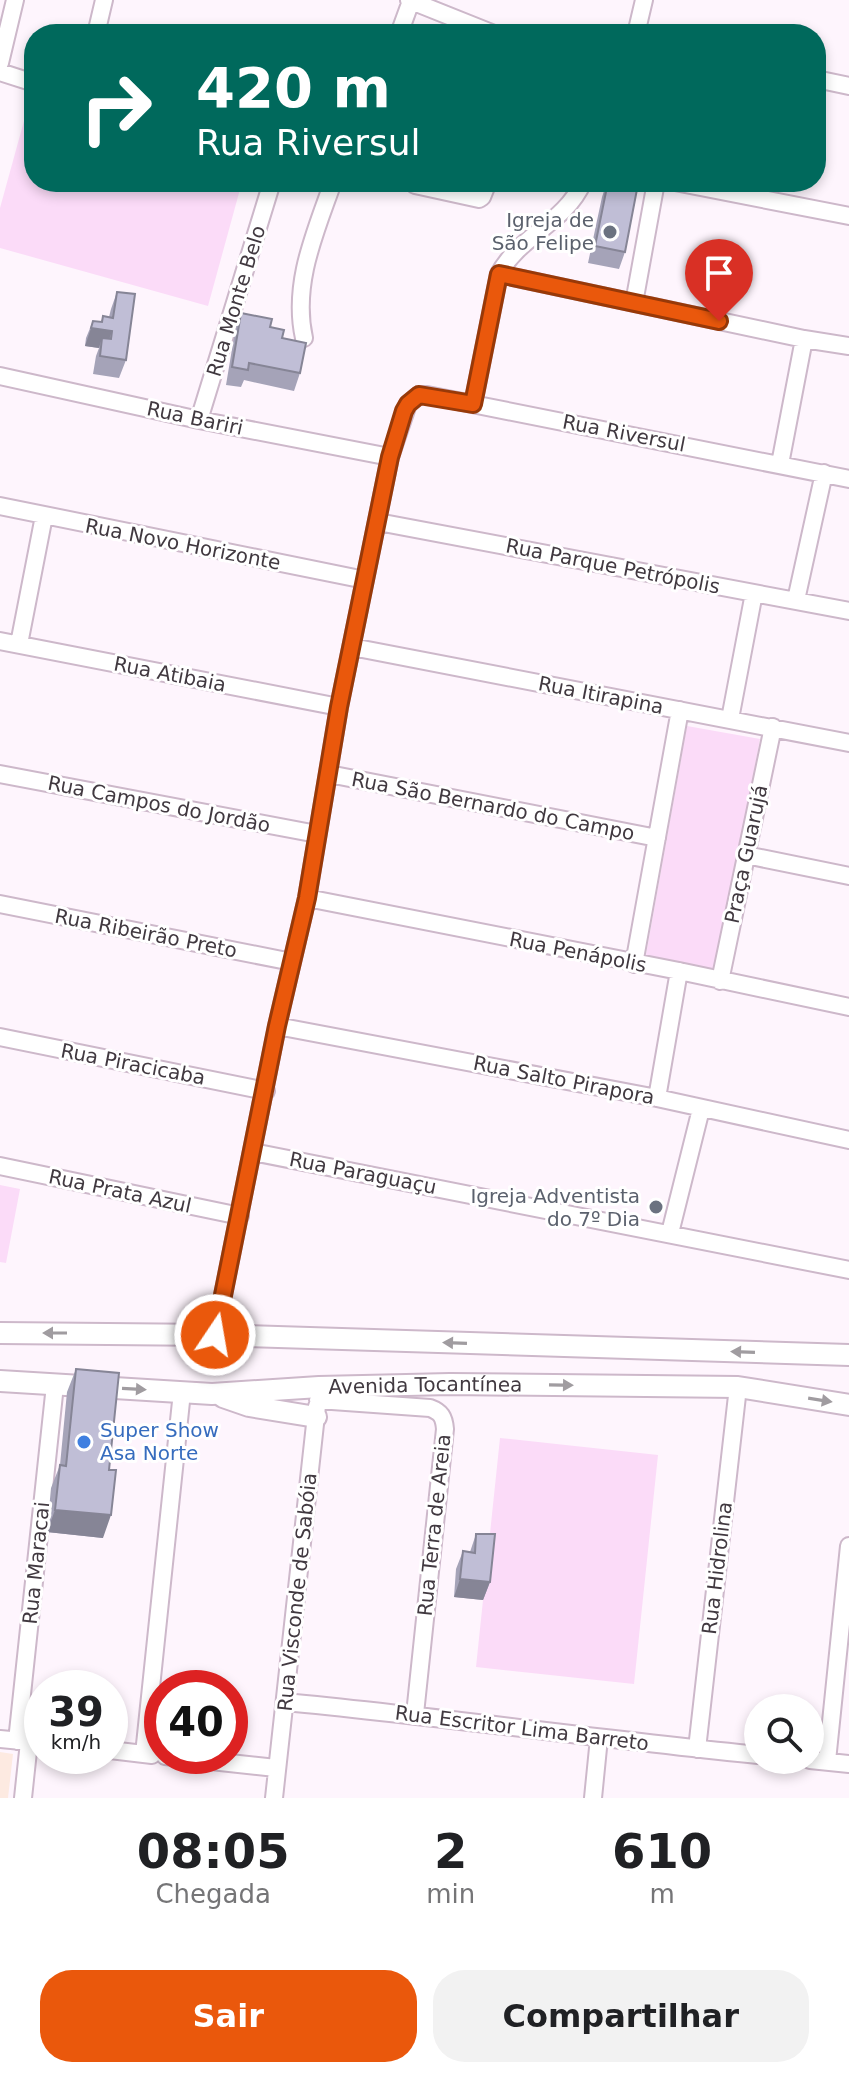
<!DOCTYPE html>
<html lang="pt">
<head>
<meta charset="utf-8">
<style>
  :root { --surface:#fff; --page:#f2f2f2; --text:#202124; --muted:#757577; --accent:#ea580c }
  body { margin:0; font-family:"DejaVu Sans",sans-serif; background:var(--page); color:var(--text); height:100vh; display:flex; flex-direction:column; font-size:30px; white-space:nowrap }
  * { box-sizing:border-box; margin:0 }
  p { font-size:26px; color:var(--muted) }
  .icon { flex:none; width:44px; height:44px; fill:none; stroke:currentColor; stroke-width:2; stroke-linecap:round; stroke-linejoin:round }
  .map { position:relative; height:1798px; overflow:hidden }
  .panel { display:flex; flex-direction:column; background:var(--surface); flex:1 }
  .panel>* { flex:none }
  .top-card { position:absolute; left:24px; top:24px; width:802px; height:168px; border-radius:32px; box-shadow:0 4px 12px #0003; background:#00695c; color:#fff; overflow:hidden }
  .tools { position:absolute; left:744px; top:1694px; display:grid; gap:16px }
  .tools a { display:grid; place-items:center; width:80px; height:80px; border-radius:50%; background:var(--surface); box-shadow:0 4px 12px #0003; font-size:40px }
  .speed { position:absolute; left:24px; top:1670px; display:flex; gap:16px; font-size:40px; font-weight:700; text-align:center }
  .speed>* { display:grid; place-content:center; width:104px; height:104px; border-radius:50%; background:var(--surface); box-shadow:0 4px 12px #0003; line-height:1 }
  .speed small { font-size:20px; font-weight:400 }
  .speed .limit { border:12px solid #d22; background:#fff; color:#111 }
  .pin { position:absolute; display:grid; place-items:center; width:68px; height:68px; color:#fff; margin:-82px -34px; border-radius:50% 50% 50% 0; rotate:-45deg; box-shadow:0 0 8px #0007 }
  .pin .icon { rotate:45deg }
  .me { position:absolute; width:88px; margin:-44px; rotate:12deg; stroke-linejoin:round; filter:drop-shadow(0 0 6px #0008) }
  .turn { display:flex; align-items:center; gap:28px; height:168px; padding:0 40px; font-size:36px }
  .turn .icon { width:104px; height:104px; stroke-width:2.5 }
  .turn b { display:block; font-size:56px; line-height:68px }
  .eta { display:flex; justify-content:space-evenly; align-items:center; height:136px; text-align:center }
  .eta b { font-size:48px; font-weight:800; line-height:56px }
  .button { display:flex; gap:16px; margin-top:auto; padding:16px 40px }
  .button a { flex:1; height:92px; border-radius:32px; background:var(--accent); color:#fff; font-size:32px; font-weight:800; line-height:92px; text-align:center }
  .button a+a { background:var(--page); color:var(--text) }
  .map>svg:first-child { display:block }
  .medical { fill:#fdeae1 }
  .green { fill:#fbdbf8 }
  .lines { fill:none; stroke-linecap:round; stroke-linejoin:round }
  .minor-casing { stroke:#cdb8ca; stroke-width:20 }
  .major-casing { stroke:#cdb8ca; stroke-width:24 }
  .minor { stroke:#fff; stroke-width:16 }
  .major { stroke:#fff; stroke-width:20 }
  .wall { fill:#a5a3b8 }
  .shaded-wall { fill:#868596 }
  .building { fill:#c0bed6; stroke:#868596; stroke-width:2 }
  .oneway { fill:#a09ca0 }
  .route-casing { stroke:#983908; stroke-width:20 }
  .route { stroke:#ea580c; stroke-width:14 }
  .worship-dot { fill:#6b7280; stroke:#fff; stroke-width:3 }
  .shop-dot { fill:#3f7fe0; stroke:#fff; stroke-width:3 }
  .labels { text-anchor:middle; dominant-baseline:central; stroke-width:6; stroke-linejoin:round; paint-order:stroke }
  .worship-label { font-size:20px; fill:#5b616d; stroke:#fff; text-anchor:end }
  .street-label { font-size:20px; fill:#413940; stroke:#fff }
  .shop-label { font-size:20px; fill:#366cbe; stroke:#fff; text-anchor:start }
</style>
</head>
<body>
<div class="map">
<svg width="849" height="1798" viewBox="0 0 849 1798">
  <rect width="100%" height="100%" fill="#fef5fd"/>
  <path class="medical" d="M0 1752 13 1754 8 1798H0Z"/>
  <path class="green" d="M30 99 34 100V182H242L208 306 0 248V208Z
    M687 726 760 739 717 973 645 960Z
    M0 1185 20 1189 6 1263 0 1262Z
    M500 1438 658 1455 634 1684 476 1667Z"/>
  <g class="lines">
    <defs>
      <path id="minor" d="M409 0 494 34
        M96 34 104 0
        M399 34 411 1
        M636 34 644 0
        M0 63 15 0
        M0 72 34 83
        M816 79 849 86
        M675 182 849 216
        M415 185 479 199 482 197 488 182
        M499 274 804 339 849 346
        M634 303 656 182
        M304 338C292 284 315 233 333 182
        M0 376 199 420 390 457
        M473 404 499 274C519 236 565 223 583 182
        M199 420 272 182
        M780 464 804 339
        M0 506 365 580
        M378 522 849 611
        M796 600 824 473
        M0 641 339 707
        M19 644 44 516
        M352 647 849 743
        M730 719 754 593
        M0 774 317 834
        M329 774 657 838
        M746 855 849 876
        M307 898 679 971 849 1007
        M0 904 292 962
        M634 964 680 710
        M720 981 773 727
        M277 1026 657 1098 849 1140
        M0 1037 266 1091
        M657 1098 679 971
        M253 1152 849 1270
        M0 1166 240 1216
        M670 1233 701 1109
        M215 1335 277 1026 307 898 339 707 390 457 408 404 419 395H427L849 479
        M318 1400 430 1408C441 1412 444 1417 445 1429L415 1714
        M285 1702C443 1717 600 1739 758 1755
        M0 1739 42 1743
        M17 1741 55 1385
        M697 1749 738 1387
        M110 1750 152 1755
        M144 1754 182 1392
        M165 1756 276 1768
        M810 1760 849 1764
        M827 1761 849 1546
        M23 1798 29 1742
        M274 1798 317 1406
        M593 1798 599 1738"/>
      <g id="major">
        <path d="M0 1333 215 1335 849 1355"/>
        <path id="s1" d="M0 1381 212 1394 319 1387 450 1384 738 1387 849 1405"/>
        <path d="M223 1397 249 1406 316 1417"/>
      </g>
    </defs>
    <use href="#minor" class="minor-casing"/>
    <use href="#major" class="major-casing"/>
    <use href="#minor" class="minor"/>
    <use href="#major" class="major"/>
  </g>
  <path class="wall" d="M607 182 625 252 619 269 588 263 602 197Z
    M117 292 126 360 119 378 93 374 96 356 99 348 85 346 86 338 93 321 101 322 103 316 109 317 111 309Z
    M241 313 270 327 282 338 300 373 294 391 244 380 241 387 226 385 235 331Z
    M76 1369 103 1538 47 1532 51 1488 60 1465 67 1392Z
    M476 1534 490 1582 483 1600 454 1597 456 1569 463 1551 470 1552Z"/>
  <path class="shaded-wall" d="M91 328 112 331 106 349 102 338 99 348 85 346Z
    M55 1510 111 1515 103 1538 47 1532Z
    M460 1579 490 1582 483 1600 454 1597Z"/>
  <path class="building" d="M608 182H627L638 184 625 252 595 246Z
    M117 292 135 294 126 360 100 356 102 338 111 339 112 331 91 328 93 321 102 322 103 316 113 318Z
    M241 313 272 319 270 327 284 330 282 338 306 343 300 373 249 363 248 370 232 367Z
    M76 1369 119 1373 109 1470H116L111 1515 55 1510 60 1465 66 1466Z
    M476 1534H495L490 1582 460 1579 463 1551 475 1553Z"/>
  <defs><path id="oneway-solid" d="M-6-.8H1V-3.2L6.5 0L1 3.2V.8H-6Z" transform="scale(2)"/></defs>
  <g class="oneway">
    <use href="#oneway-solid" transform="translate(55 1333) rotate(-180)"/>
    <use href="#oneway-solid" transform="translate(455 1343) rotate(-178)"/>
    <use href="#oneway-solid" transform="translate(743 1352) rotate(-178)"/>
    <use href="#oneway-solid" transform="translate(561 1385) rotate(1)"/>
    <use href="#oneway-solid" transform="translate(134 1389) rotate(3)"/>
    <use href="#oneway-solid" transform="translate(820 1400) rotate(9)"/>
  </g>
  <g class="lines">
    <defs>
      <path id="route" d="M215 1335 277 1026 307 898 339 707 390 457 404 411 408 404 419 395 473 404 499 274 719 321"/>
    </defs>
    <use href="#route" class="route-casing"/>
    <use href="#route" class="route"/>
  </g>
  <g class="worship-dot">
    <circle cx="610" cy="232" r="8"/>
    <circle cx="656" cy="1207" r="8"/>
  </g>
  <circle class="shop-dot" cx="84" cy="1442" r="8"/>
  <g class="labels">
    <g class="worship-label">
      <text x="594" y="220">Igreja de<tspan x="594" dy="23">São Felipe</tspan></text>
      <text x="640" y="1196">Igreja Adventista<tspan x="640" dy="23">do 7º Dia</tspan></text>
    </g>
    <g class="street-label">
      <text transform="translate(236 301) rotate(-73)">Rua Monte Belo</text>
      <text transform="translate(195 418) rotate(12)">Rua Bariri</text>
      <text transform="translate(624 433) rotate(11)">Rua Riversul</text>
      <text transform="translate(183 544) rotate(11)">Rua Novo Horizonte</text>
      <text transform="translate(613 566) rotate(11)">Rua Parque Petrópolis</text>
      <text transform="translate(170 674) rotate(11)">Rua Atibaia</text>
      <text transform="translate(601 695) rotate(11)">Rua Itirapina</text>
      <text transform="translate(159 804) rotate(11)">Rua Campos do Jordão</text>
      <text transform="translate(493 806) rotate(11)">Rua São Bernardo do Campo</text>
      <text transform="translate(746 854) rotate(-78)">Praça Guarujá</text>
      <text transform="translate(146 933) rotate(11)">Rua Ribeirão Preto</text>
      <text transform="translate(578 952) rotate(11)">Rua Penápolis</text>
      <text transform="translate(133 1064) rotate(11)">Rua Piracicaba</text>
      <text transform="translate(564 1080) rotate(11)">Rua Salto Pirapora</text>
      <text transform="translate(363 1173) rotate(11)">Rua Paraguaçu</text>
      <text transform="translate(120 1191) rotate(12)">Rua Prata Azul</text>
      <text stroke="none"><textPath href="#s1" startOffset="426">Avenida Tocantínea</textPath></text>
      <text transform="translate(434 1525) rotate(-84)">Rua Terra de Areia</text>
      <text transform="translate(36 1563) rotate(-84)">Rua Maracai</text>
      <text transform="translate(717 1568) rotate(-83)">Rua Hidrolina</text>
      <text transform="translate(297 1592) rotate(-84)">Rua Visconde de Sabóia</text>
      <text transform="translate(522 1728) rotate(7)">Rua Escritor Lima Barreto</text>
    </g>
    <g class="shop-label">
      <text x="100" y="1430">Super Show<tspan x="100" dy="23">Asa Norte</tspan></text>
    </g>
  </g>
</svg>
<div class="tools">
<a><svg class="icon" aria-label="search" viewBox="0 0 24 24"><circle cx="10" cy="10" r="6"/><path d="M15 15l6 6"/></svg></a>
</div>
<div class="speed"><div>39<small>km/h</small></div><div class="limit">40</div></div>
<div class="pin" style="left:719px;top:321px;background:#d93025"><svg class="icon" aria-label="arrive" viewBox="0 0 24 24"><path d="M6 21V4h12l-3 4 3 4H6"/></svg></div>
<svg class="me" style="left:215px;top:1335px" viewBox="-20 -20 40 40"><circle r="17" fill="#ea580c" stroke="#fff" stroke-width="3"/><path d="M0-11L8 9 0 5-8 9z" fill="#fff"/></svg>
<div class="top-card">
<div class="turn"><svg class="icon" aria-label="right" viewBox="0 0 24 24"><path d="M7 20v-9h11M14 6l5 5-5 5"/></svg><div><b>420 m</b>Rua Riversul</div></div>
</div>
</div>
<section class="panel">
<div class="eta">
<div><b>08:05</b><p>Chegada</p></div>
<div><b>2</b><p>min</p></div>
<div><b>610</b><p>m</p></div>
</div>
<div class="button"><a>Sair</a><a>Compartilhar</a></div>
</section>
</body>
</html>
